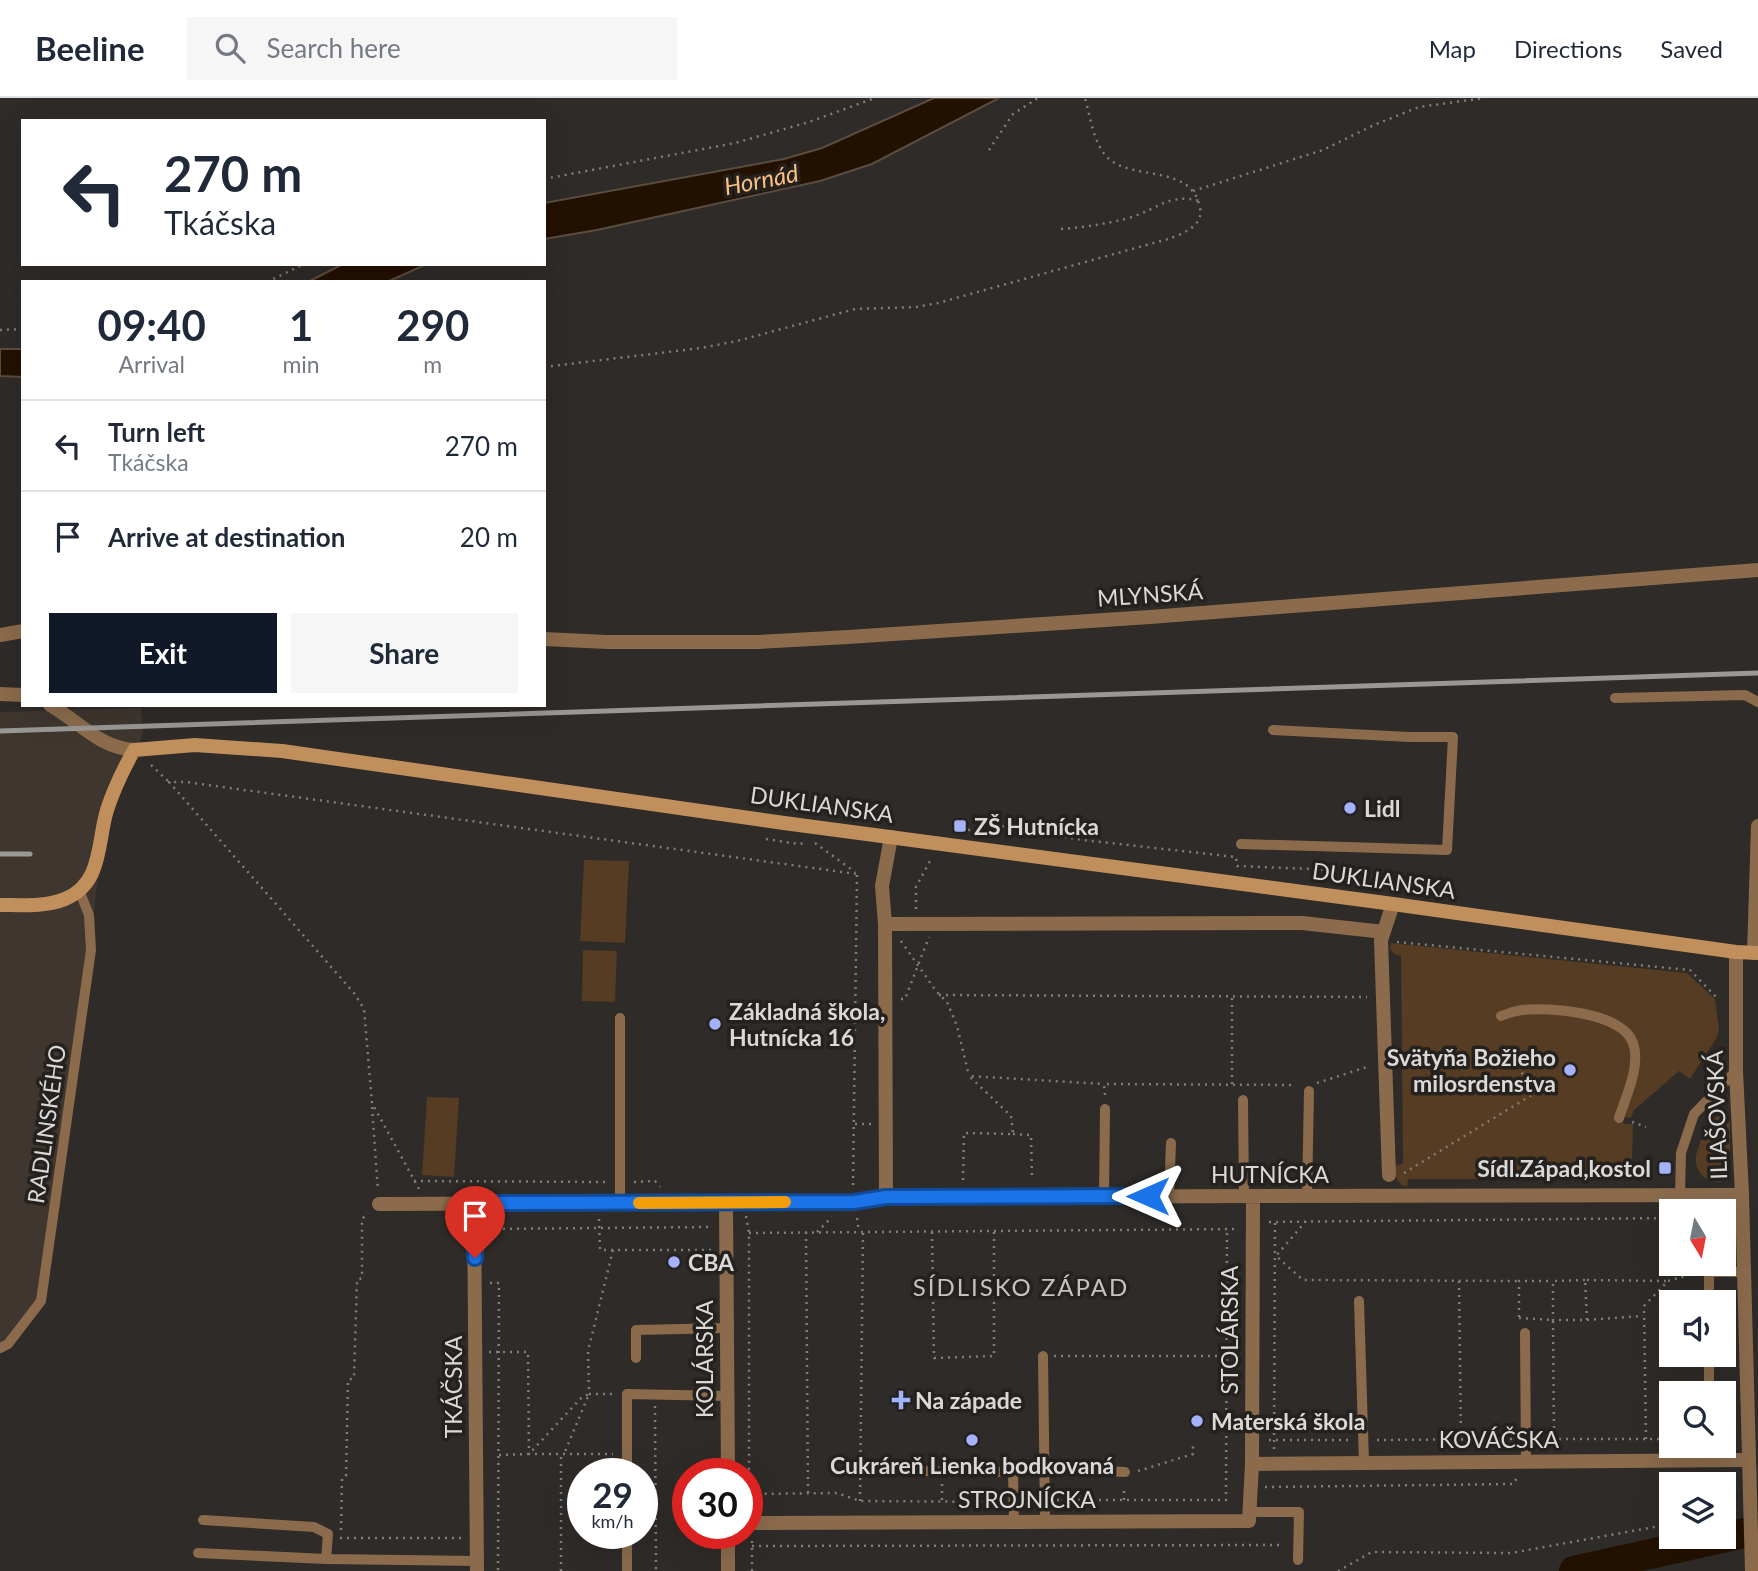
<!DOCTYPE html>
<html lang="en">
<head>
<meta charset="utf-8">
<style>
  :root { --surface:#fff; --page:#f6f6f7; --text:#1f2937; --muted:#747a83; --line:#e0e1e3; --accent:#111827 }
  body { margin:0; font-family:Lato,sans-serif; background:var(--page); color:var(--text); height:100vh; display:flex; flex-direction:column; font-size:26px; white-space:nowrap }
  * { box-sizing:border-box; margin:0 }
  p { font-size:23px; color:var(--muted) }
  .icon { flex:none; width:38px; height:38px; fill:none; stroke:currentColor; stroke-width:2; stroke-linecap:round; stroke-linejoin:round }
  .map { position:relative; flex:1; overflow:hidden }
  .side { position:absolute; left:21px; top:182px; width:525px; height:427px; display:flex; flex-direction:column; background:var(--surface); border-radius:0px; box-shadow:0 7px 28px #0002 }
  .side>* { flex:none }
  .banner { position:absolute; left:21px; top:21px; width:525px; height:147px; border-radius:0px; box-shadow:0 7px 28px #0002; background:#fff; color:var(--text); overflow:hidden }
  .needle { width:46px; rotate:170deg }
  .buttons { position:absolute; left:1659px; top:1101px; display:grid; gap:14px }
  .buttons a { display:grid; place-items:center; width:77px; height:77px; border-radius:0px; background:var(--surface); box-shadow:0 7px 28px #0002; font-size:35px }
  .speed { position:absolute; left:567px; top:1360px; display:flex; gap:14px; font-size:35px; font-weight:700; text-align:center }
  .speed>* { display:grid; place-content:center; width:91px; height:91px; border-radius:50%; background:var(--surface); box-shadow:0 7px 28px #0002; line-height:1 }
  .speed small { font-size:18px; font-weight:400 }
  .speed .limit { border:10px solid #d22; background:#fff; color:#111 }
  .pin { position:absolute; display:grid; place-items:center; width:60px; height:60px; color:#fff; margin:-72px -30px; border-radius:50% 50% 50% 0; rotate:-45deg; box-shadow:0 0 7px #0007 }
  .pin .icon { rotate:45deg }
  .me { position:absolute; width:77px; margin:-38px; rotate:270deg; stroke-linejoin:round; filter:drop-shadow(0 0 5px #0008) }
  .turn { display:flex; align-items:center; gap:24px; height:147px; padding:0 28px; font-size:32px }
  .turn .icon { width:91px; height:91px; stroke-width:2.5 }
  .turn b { display:block; font-size:49px; line-height:60px }
  .eta { display:flex; justify-content:space-evenly; align-items:center; height:119px; text-align:center }
  .eta b { font-size:42px; font-weight:700; line-height:49px }
  .cta { display:flex; gap:14px; margin-top:auto; padding:14px 28px }
  .cta a { flex:1; height:80px; border-radius:0px; background:var(--accent); color:#fff; font-size:28px; font-weight:700; line-height:80px; text-align:center }
  .cta a+a { background:var(--page); color:var(--text) }
  ul { padding:0; list-style:none }
  li { display:flex; align-items:center; gap:21px; height:91px; padding:0 28px; border-top:2px solid var(--line) }
  li div { flex:1 }
  li b { display:block; font-size:26px }
  li em { font-style:normal }
  header { display:flex; align-items:center; gap:42px; box-sizing:border-box; height:98px; padding:0 35px; background:var(--surface); border-bottom:2px solid var(--line) }
  header strong { font-size:33px }
  nav { display:flex; gap:38px; margin-inline-start:auto; font-size:24px }
  .search { width:490px; height:63px; background:var(--page); display:flex; align-items:center; gap:18px; box-sizing:border-box; padding:0 24px; border-radius:0px; color:var(--muted); font-size:26px }
  .map>svg:first-child { display:block }
  .built { fill:#3e362f }
  .green { fill:#553c22 }
  .water { fill:#231100; stroke:#5a4d40; stroke-width:2 }
  .lines { fill:none; stroke-linecap:round; stroke-linejoin:round }
  .river { stroke:#231100; stroke-width:30 }
  .path { stroke:#807d7b; stroke-width:2.5; stroke-dasharray:2 5; stroke-linecap:butt }
  .service { stroke:#8b6b4c; stroke-width:10 }
  .minor { stroke:#8b6b4c; stroke-width:14 }
  .tertiary { stroke:#8b6b4c; stroke-width:14 }
  .secondary { stroke:#c18f5c; stroke-width:14 }
  .rail { stroke:#9a9895; stroke-width:5 }
  .route-casing { stroke:#114b97; stroke-width:18 }
  .route { stroke:#1a73e8; stroke-width:12 }
  .slow { stroke:#f59e0b; stroke-width:12 }
  .poi-dot { fill:#a4b2fc; stroke:#24211e; stroke-width:2.5 }
  .labels { text-anchor:middle; dominant-baseline:central; stroke-width:7; stroke-linejoin:round; paint-order:stroke }
  .street-label { font-size:23px; fill:#dbd9d7; stroke:#24211e }
  .poi-label { font-size:23px; font-weight:bold; fill:#dbd9d7; stroke:#24211e; text-anchor:start }
  .water-label { font-size:24px; font-style:italic; fill:#fbbf82; stroke:#24211e }
  .neighbourhood-label { font-size:24px; letter-spacing:2px; fill:#c6c2be; stroke:#24211e }
</style>
</head>
<body>
<header>
<strong>Beeline</strong>
<div class="search"><svg class="icon" aria-label="search" viewBox="0 0 24 24"><circle cx="10" cy="10" r="6"/><path d="M15 15l6 6"/></svg>Search here</div>
<nav><a>Map</a><a>Directions</a><a>Saved</a></nav>
</header>
<div class="map">
<svg width="1758" height="1473" viewBox="0 0 1758 1473">
  <rect width="100%" height="100%" fill="#2e2b28"/>
  <path class="built" d="M141 610 143 633 136 657 119 686 99 766 94 815 95 854 45 1205 11 1249 0 1255V614Z"/>
  <path class="green" d="M584 762 629 763 625 845 580 843Z
    M1391 845 1687 875 1715 901 1719 932 1716 941 1690 981 1679 973 1634 1012 1631 1020 1622 1019 1624 1026H1633L1632 1066 1637 1067 1636 1081H1408L1407 1089C1397 1086 1395 1078 1394 1069L1403 1065 1401 858 1394 856 1390 850Z
    M583 852 617 853 615 904 582 903Z
    M427 999 459 1000 454 1079 422 1077Z
    M1719 1018 1725 1020 1730 1025V1075L1725 1083C1709 1087 1694 1076 1696 1058 1698 1047 1706 1031 1712 1021Z"/>
  <path class="water" d="M934 0H999L872 66 820 83 597 132 544 141V105L784 61 822 50Z
    M343 166H427L387 184H308Z
    M0 251H23V279L0 278Z"/>
  <g class="lines">
    <path class="river" d="M1574 1473 1758 1432"/>
    <path class="path" d="M989 52 1013 16 1038 0
      M544 81 735 45 809 24 875 0
      M1193 93 1323 52 1374 27 1419 9 1485 0
      M1061 131C1085 129 1108 126 1132 119 1157 111 1170 95 1199 103
      M267 184 304 166
      M0 232 23 231
      M544 269 701 250 737 243 855 211 916 209 938 205 1168 141C1182 136 1204 128 1200 110 1192 66 1135 83 1109 61 1094 48 1090 18 1085 0
      M151 667 169 684
      M954 731 987 733 1000 728 1083 742 1236 759 1237 768 1363 773
      M766 741 799 746 805 745
      M815 745 855 774
      M916 811V789L931 761
      M901 843 936 893 947 904 957 928 969 978
      M1397 844 1690 872 1717 900
      M939 897 1367 899
      M901 901H905L929 839
      M1514 955 1531 997
      M1317 985 1370 968
      M1232 986V899
      M1105 997 1104 986 1296 987
      M372 1009 378 1093
      M1632 1024 1646 1029
      M855 1026H871
      M1013 1036 1031 1037 1032 1082
      M1404 1075 1535 995
      M963 1082 964 1035 1013 1036 1011 1018 969 978 1104 986
      M414 1083 606 1084
      M634 1084 655 1083 660 1089
      M853 1087 857 776
      M419 1091 372 1005 364 911 354 895 169 684H186L857 776
      M746 1118 749 1135V1396L837 1395 860 1403 1001 1404
      M857 1120 859 1134
      M599 1121 600 1152H712
      M1306 1123 1276 1158 1303 1182 1519 1183
      M1269 1124 1671 1120
      M489 1131 712 1129
      M806 1134 808 1395
      M817 1134 832 1119
      M932 1134 934 1260 994 1258V1134
      M749 1135 1239 1131
      M1668 1141V1183L1695 1175
      M613 1152 588 1253 589 1296H614
      M1585 1182 1553 1183V1222H1587L1643 1218
      M1459 1183 1461 1341
      M490 1185H499L498 1473
      M1519 1219V1183H1553
      M1519 1220 1553 1222 1554 1341
      M1587 1222 1585 1182 1668 1183
      M489 1254H528L529 1356H613
      M1054 1258H1226
      M655 1308 656 1473
      M1538 1341H1671
      M1646 1341 1644 1208 1668 1183
      M1269 1342H1349
      M1377 1342 1514 1341
      M1274 1351 1275 1123
      M499 1357 529 1356 582 1299 589 1296 564 1356
      M1138 1373 1193 1356V1345
      M942 1386V1403
      M1265 1389 1513 1386 1517 1380
      M749 1396 750 1410
      M1057 1402H1226L1227 1133
      M1124 1402V1388
      M860 1403 863 1134
      M1724 1410 1734 1407
      M341 1432 342 1381 346 1378 348 1282 354 1280 357 1182 362 1180V1121L368 1115
      M340 1440H463
      M752 1448 1284 1447
      M561 1473V1357
      M752 1473V1441
      M1338 1473 1372 1454 1511 1455 1671 1426"/>
    <path class="service" d="M1615 600 1745 597 1758 604
      M1241 746 1447 752 1453 639H1410L1273 632
      M1501 918C1508 915 1515 913 1522 912 1549 909 1622 914 1633 945 1641 968 1626 998 1619 1020
      M620 920V1105
      M1243 1002 1244 1098
      M1169 1098 1171 1045
      M1307 1098 1309 993
      M1680 1098 1681 1055 1694 1016 1736 973
      M1104 1099 1105 1011
      M1359 1203 1364 1365
      M1709 1204V1174H1743
      M1525 1235 1526 1364
      M0 1250 8 1246 41 1203 91 852 89 817 79 792
      M1709 1256V1295
      M1043 1258 1045 1424
      M636 1260V1232L727 1230
      M1710 1348V1363
      M1044 1370 1125 1374
      M911 1373 1013 1374 1014 1424
      M627 1376V1296L727 1298
      M1250 1414H1299L1298 1462
      M203 1422 314 1429 328 1436 326 1461
      M198 1455 326 1461 477 1463
      M627 1473V1435"/>
    <path class="minor" d="M885 826 1302 825 1384 834
      M1754 855 1758 728
      M1389 1077 1381 842 1393 806
      M886 1099 885 826 882 788 891 739
      M474 1105 477 1473
      M726 1105 728 1376
      M379 1106 854 1104 886 1099 1742 1097
      M1252 1366 1747 1362
      M747 1425 1249 1423 1252 1366 1253 1098
      M728 1473V1435"/>
    <path class="tertiary" d="M0 537 23 533
      M544 541 607 544H759L848 539 1150 519 1758 472
      M0 596 23 597
      M50 607C80 624 98 649 134 652
      M1736 854V973L1742 1097 1752 1473"/>
    <path class="secondary" d="M0 807C20 807 46 809 65 801 103 785 97 745 107 712 114 690 123 672 134 652L195 647 282 653 784 725 1393 806 1736 854 1758 855"/>
    <path class="rail" d="M0 633 1758 575
      M0 756H30"/>
  </g>
  <g class="lines">
    <defs>
      <path id="route" d="M475 1160 474 1105 854 1104 886 1099 1148 1098"/>
    </defs>
    <use href="#route" class="route-casing"/>
    <use href="#route" class="route"/>
    <path class="slow" d="M639 1105 785 1104"/>
  </g>
  <g class="poi-dot">
    <circle cx="1350" cy="710" r="7"/>
    <rect x="953" y="721" width="14" height="14" rx="3.5"/>
    <circle cx="715" cy="926" r="7"/>
    <circle cx="1570" cy="972" r="7"/>
    <rect x="1658" y="1063" width="14" height="14" rx="3.5"/>
    <circle cx="674" cy="1164" r="7"/>
    <path d="M897.5 1291.5h7v7h7v7h-7v7h-7v-7h-7v-7h7z"/>
    <circle cx="1197" cy="1323" r="7"/>
    <circle cx="972" cy="1342" r="7"/>
  </g>
  <g class="labels">
    <g class="street-label">
      <text transform="translate(1150 496) rotate(-4)">MLYNSKÁ</text>
      <text transform="translate(822 706) rotate(8)">DUKLIANSKA</text>
      <text transform="translate(1384 782) rotate(8)">DUKLIANSKA</text>
      <text transform="translate(1716 1017) rotate(-92)">ILIAŠOVSKÁ</text>
      <text transform="translate(46 1026) rotate(-82)">RADLINSKÉHO</text>
      <text x="1270" y="1076">HUTNÍCKA</text>
      <text transform="translate(1229 1232) rotate(-90)">STOLÁRSKA</text>
      <text transform="translate(704 1261) rotate(-90)">KOLÁRSKA</text>
      <text transform="translate(453 1289) rotate(-90)">TKÁČSKA</text>
      <text x="1499" y="1341">KOVÁČSKA</text>
      <text x="1027" y="1401">STROJNÍCKA</text>
    </g>
    <g class="poi-label">
      <text x="1364" y="710">Lidl</text>
      <text x="974" y="728">ZŠ Hutnícka</text>
      <text x="729" y="913">Základná škola,<tspan x="729" dy="26">Hutnícka 16</tspan></text>
      <text x="1556" y="959" text-anchor="end">Svätyňa Božieho<tspan x="1556" dy="26">milosrdenstva</tspan></text>
      <text x="1651" y="1070" text-anchor="end">Sídl.Západ,kostol</text>
      <text x="688" y="1164">CBA</text>
      <text x="915" y="1302">Na západe</text>
      <text x="1211" y="1323">Materská škola</text>
      <text x="972" y="1367" text-anchor="middle">Cukráreň Lienka bodkovaná</text>
    </g>
    <g class="water-label">
      <text transform="translate(761 81) rotate(-11)">Hornád</text>
    </g>
    <g class="neighbourhood-label">
      <text x="1021" y="1188">SÍDLISKO ZÁPAD</text>
    </g>
  </g>
</svg>
<div class="buttons">
<a><svg class="needle" viewBox="-14 -14 28 28"><path d="M0-13l5 13h-10z" fill="#e53935"/><path d="M0 13l5-13h-10z" fill="#747a83"/></svg></a>
<a><svg class="icon" aria-label="sound" viewBox="0 0 24 24"><path d="M4 9h4l5-4v14l-5-4H4zM17 9q2 3 0 6"/></svg></a>
<a><svg class="icon" aria-label="search" viewBox="0 0 24 24"><circle cx="10" cy="10" r="6"/><path d="M15 15l6 6"/></svg></a>
<a><svg class="icon" aria-label="layers" viewBox="0 0 24 24"><path d="M12 4l9 5-9 5-9-5zM3 14l9 5 9-5"/></svg></a>
</div>
<div class="speed"><div>29<small>km/h</small></div><div class="limit">30</div></div>
<div class="pin" style="left:475px;top:1160px;background:#d93025"><svg class="icon" aria-label="arrive" viewBox="0 0 24 24"><path d="M6 21V4h12l-3 4 3 4H6"/></svg></div>
<svg class="me" style="left:1148px;top:1098px" viewBox="-20 -20 40 40"><path d="M0-17L14 15 0 8-14 15z" fill="#1a73e8" stroke="#fff" stroke-width="4"/></svg>
<div class="banner">
<div class="turn"><svg class="icon" aria-label="left" viewBox="0 0 24 24"><path d="M17 20v-9H6M10 6l-5 5 5 5"/></svg><div><b>270 m</b>Tkáčska</div></div>
</div>
<section class="side">
<div class="eta">
<div><b>09:40</b><p>Arrival</p></div>
<div><b>1</b><p>min</p></div>
<div><b>290</b><p>m</p></div>
</div>
<ul>
<li><svg class="icon" aria-label="left" viewBox="0 0 24 24"><path d="M17 20v-9H6M10 6l-5 5 5 5"/></svg><div><b>Turn left</b><p>Tkáčska</p></div><em>270 m</em></li>
<li><svg class="icon" aria-label="arrive" viewBox="0 0 24 24"><path d="M6 21V4h12l-3 4 3 4H6"/></svg><div><b>Arrive at destination</b></div><em>20 m</em></li>
</ul>
<div class="cta"><a>Exit</a><a>Share</a></div>
</section>
</div>
</body>
</html>
